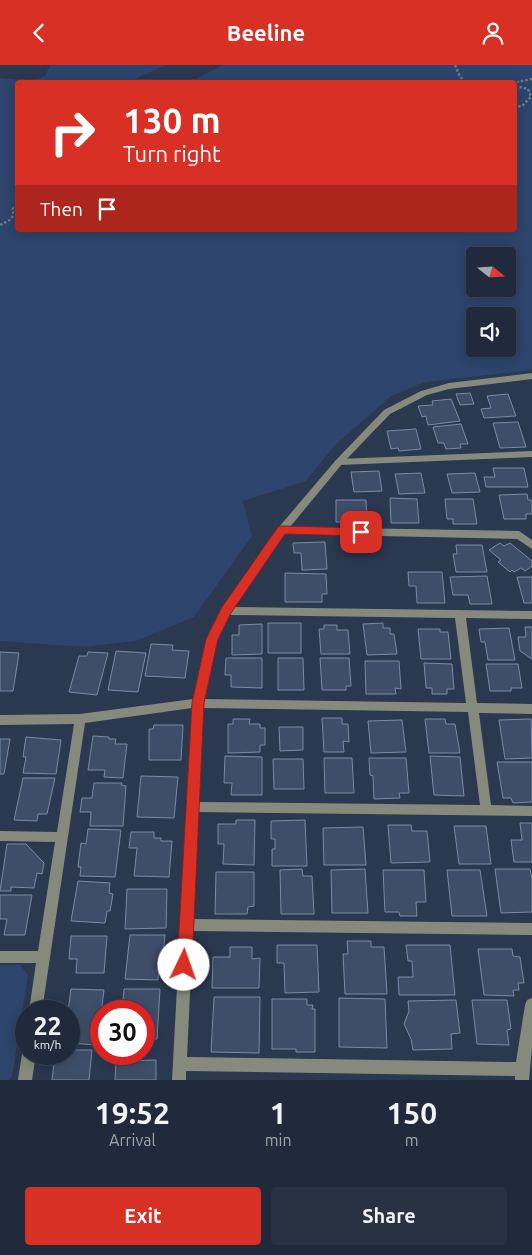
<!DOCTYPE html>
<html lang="en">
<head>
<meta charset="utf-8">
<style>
  :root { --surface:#202a3c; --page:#283243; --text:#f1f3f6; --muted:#a2a7af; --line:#3d4656; --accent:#d93025 }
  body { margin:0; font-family:Ubuntu,sans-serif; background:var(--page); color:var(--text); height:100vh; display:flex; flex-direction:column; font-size:19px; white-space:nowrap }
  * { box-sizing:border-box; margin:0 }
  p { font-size:16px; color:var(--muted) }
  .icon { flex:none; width:28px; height:28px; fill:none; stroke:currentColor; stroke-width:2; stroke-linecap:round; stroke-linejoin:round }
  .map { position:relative; height:1015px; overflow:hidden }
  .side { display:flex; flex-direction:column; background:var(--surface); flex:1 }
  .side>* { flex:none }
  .banner { position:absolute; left:15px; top:15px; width:502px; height:152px; border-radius:5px; box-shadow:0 2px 12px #0003,0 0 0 1px var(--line); background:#d93025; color:#fff; overflow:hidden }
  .needle { width:32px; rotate:108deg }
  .controls { position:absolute; left:466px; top:182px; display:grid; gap:10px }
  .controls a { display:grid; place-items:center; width:50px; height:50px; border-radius:5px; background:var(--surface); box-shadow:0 2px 12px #0003,0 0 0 1px var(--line); font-size:25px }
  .speed { position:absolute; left:15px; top:935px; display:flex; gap:10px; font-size:25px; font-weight:700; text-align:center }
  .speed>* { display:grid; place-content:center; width:65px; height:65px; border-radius:50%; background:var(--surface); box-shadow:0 2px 12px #0003,0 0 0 1px var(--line); line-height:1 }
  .speed small { font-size:12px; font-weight:400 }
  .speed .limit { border:8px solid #d22; background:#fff; color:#111 }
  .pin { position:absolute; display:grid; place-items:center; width:42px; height:42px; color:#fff; margin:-21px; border-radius:10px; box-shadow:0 2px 8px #0006 }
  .me { position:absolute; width:55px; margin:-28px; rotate:3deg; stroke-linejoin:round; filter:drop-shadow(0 0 4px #0008) }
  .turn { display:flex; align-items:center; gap:18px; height:105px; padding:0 25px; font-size:22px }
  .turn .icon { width:65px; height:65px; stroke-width:2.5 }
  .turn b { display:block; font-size:35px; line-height:42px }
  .then { display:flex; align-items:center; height:48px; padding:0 25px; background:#0003; gap:10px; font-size:19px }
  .eta { display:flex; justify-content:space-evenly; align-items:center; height:85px; text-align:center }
  .eta b { font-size:30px; font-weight:700; line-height:35px }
  .cta { display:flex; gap:10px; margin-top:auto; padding:10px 25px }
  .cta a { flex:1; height:58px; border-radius:5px; background:var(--accent); color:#fff; font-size:20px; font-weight:700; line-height:58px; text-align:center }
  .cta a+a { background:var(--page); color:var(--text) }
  header { display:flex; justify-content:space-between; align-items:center; height:65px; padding:0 25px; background:var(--accent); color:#fff; font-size:22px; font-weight:700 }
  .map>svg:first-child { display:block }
  .green { fill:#2d446c; fill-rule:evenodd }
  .building { fill:#3f4e68; stroke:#7a8ba7 }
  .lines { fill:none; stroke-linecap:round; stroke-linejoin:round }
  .path { stroke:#6e798c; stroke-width:2.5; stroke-dasharray:2.5 2; stroke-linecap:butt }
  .lane { fill:#868a7c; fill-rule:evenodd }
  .street { fill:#868a7c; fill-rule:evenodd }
  .route { fill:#d93025; stroke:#8d1f18 }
</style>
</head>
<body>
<header><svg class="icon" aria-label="back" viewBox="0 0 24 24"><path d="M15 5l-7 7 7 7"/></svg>Beeline<svg class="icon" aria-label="person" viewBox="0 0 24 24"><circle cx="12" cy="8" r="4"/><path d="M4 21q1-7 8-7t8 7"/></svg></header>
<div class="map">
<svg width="532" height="1015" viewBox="0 0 532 1015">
  <rect width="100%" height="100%" fill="#2a3850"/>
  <path class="green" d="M50 0H166L137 13 135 17 18 18V165H515V18L190 17 223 0H532V305L426 317 391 331 335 380 306 416 243 436 252 471 194 552 136 576 84 582 0 576V13L31 16 45 11ZM475 191H508V224H475ZM508 251V284H475V251Z
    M0 900H20L28 910 12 1012 9 1015H0Z"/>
  <path class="building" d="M470 328 474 339 460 340 456 329Z
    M508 329 516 351 484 353 481 344 491 343 487 331Z
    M451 334 460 356 428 360 426 351 422 352 418 341 433 340 432 336Z
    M518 357 526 382 500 383 493 358Z
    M461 359 468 379H460L461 383 446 384 444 378H438L433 362Z
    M416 364 421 384 399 386 398 383 391 384 387 366Z
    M493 403H524L528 422H486L484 412H495Z
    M379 406 382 426 354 427 351 407Z
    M421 408 425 428 399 429 395 409Z
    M475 408 480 427 452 428 447 409Z
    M527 429 528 435H531L532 438V449H526V454H504L499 430Z
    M390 433 417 434 419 458H391Z
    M445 434H473L477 459H453V454H447Z
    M336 435H366L367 457H336Z
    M325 477 327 504 302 505 301 488H294L293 478Z
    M500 478 504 481 510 478 532 496V501L525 506 521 503 514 507 512 505 510 507 498 497 501 495 489 485Z
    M456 480H482L487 507H456L453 489H457Z
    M408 507H442L445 538H417L416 521H409Z
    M285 508 326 509 327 529H322V537H285Z
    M487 511 492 539H470L468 530H453L450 512Z
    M517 512H532V538H524Z
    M268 558H301V588H268Z
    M383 558V563H390V569H394L397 589 367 590 363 559Z
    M262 559V589L232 590V570H239V560Z
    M324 560H337V565H348L350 589H321L319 564H324Z
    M525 562H532V594L520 586 518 572H526Z
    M509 563 515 595H488L485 577H481L479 564Z
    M418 564H440V567H448L451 594H421Z
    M151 579 173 580 172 585 189 586 185 613 145 611Z
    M116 586 146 588 138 627 108 625Z
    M0 587 19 588 13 626H0Z
    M88 587 108 588 97 630 69 627 79 591H87Z
    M226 593H262V623L231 622V610H225Z
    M278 593H303L304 625H278Z
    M320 593H349L351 621H346V625H322Z
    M365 596H399L401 624 395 623 396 629H366Z
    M424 598 452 599 454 624H447V629H432V623H426Z
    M486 599H518L522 623H511V626H490Z
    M322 653H342V659H348L349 677 343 676 344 687H324Z
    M233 654H250L249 659H260V663H265V680H260V687L228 688V659H233Z
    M425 654H445L446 659H455L460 688H429Z
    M531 654 532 693 505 694 499 655Z
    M402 655 406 687 371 688 368 656Z
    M154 660H183L181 695H149V664H153Z
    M279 662H303V685L280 686Z
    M93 671 109 672V674H116L115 679H127L123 713 104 712 105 705H88Z
    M26 672 61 675 56 709 23 708 26 692H23Z
    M0 674H10L4 709H0Z
    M225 691 262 692V730H231L232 718H224Z
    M430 691 460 692 464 731 434 730Z
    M324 693H352L354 728H325Z
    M369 693H406L409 728H399L400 733 374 734 373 711 370 710Z
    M273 694H303L304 724H274Z
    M497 697H532V737L513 738 511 733H503Z
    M141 711 178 712 174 753 137 752Z
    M23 713H55L47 749H38L37 756 14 755Z
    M94 718H122L121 720 126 721 123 761H90L91 747H80L82 733H92Z
    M236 755H255L254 800 223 799 224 779H218V759H236Z
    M305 755 307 801H272V784H275V774H271V756Z
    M520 758H532V797H514L511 775H522Z
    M388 760H411L412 766H427L430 797 391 798Z
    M454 761H486L491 799H459Z
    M363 762 366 800H324L323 763Z
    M88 764 121 765 115 812 80 811 81 802H78L81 778 86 779Z
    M131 767H154V773H161V776H172L169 812 134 811 137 783H129Z
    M7 779H26L44 798 42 809 37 808 34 823 11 822V826H0Z
    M302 804 303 811H312L314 849H281L280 805Z
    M365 804 368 848H332L331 805Z
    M495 804H530L532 814V847L501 848Z
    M383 805H424L426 837H416L417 851H400L399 847H385Z
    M447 805H480L487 851H452Z
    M216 807H254V841L248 842 247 849H215Z
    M78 816 110 818 109 828 113 829 110 846H107L105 858 71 856Z
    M127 824H167L166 863 125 864Z
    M0 830H32L25 870H4L7 854H0Z
    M130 870H165L162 901H159L158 915 125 914Z
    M71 871H107L104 908H76L77 894H69Z
    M347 876H371V882H384L387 929H345L343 889H348Z
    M277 880H317L319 927 285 928 284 898H277Z
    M406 880H450L455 930H399L398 912H413L412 896H408Z
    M230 882H252V894L260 893 259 923H212L213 892H230Z
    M478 884H512L513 891 520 892 524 918H518L519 925H513L514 931 484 930Z
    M71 924 104 925 97 980 69 978V946H65H68Z
    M124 924H160L157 974H144V946H122Z
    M214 932H260L259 988 211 987Z
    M339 933 385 934 387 983 339 982Z
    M272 934H307V940H313L312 944H315V987H296V984H272Z
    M456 935 460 968 451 969 452 984 413 985 411 974 404 959 409 946 408 936Z
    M472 935H507L511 964 507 965 509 980 477 979Z
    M69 985H92L89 1015H52L55 989H69Z
    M156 995V1015H115L116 996Z"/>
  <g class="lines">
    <path class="path" d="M455 0 460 12 467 17
      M467 18 487 16 501 18
      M512 18 532 14
      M515 21 528 24 531 32 522 41 515 42
      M0 160C8 156 15 154 13 144L18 140"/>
    <path class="lane" d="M532 386V392L339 400 334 397 339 394Z"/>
    <path class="street" d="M532 308V314L449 324 427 330 390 349 342 399 290 462 519 466 532 475V484L517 474 285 469 234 542 532 546V554L466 553 477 638 532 639V649L479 648 491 740 532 741V751L198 747 193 854 532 858V870L193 866 187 992 516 997 525 940 527 935 532 933V983L529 1015H515V1011L186 1006V1015H172L192 643 85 658 42 946H29L36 898H0V886H38L55 777 0 776V766L57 767 74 659 0 660V650L80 649 193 634 207 574 222 543 279 462 336 395 384 345 421 326 449 318ZM229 550 455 553 466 638 204 634 217 574ZM203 643 468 647 480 740 199 737Z
      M26 983V989H36L32 1015H18L22 989Z"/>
  </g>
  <path class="route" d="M282 461 361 463 367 467 361 471 285 469 231 548 218 574 204 638 192 900 190 905 184 907 179 905 177 900 192 638 206 574 222 542 278 462Z"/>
</svg>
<div class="controls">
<a><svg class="needle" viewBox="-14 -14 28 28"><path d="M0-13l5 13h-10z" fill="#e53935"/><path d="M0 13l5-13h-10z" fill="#a2a7af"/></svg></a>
<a><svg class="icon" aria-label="sound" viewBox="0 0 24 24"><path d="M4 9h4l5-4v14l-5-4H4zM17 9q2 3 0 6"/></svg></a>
</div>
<div class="speed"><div>22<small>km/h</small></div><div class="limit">30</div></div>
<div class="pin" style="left:361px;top:467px;background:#d93025"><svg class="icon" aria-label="arrive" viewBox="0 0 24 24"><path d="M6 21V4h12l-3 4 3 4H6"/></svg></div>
<svg class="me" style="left:184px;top:900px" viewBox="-20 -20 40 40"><circle r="19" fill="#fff"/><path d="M0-13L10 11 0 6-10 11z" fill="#d93025"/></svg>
<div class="banner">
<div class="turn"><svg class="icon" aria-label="right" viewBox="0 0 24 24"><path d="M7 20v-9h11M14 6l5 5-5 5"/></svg><div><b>130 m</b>Turn right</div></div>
<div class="then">Then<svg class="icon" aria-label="arrive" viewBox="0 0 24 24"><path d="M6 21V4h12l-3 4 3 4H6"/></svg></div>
</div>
</div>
<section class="side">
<div class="eta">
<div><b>19:52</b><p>Arrival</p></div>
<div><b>1</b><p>min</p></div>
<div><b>150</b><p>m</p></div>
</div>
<div class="cta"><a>Exit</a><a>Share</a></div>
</section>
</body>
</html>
